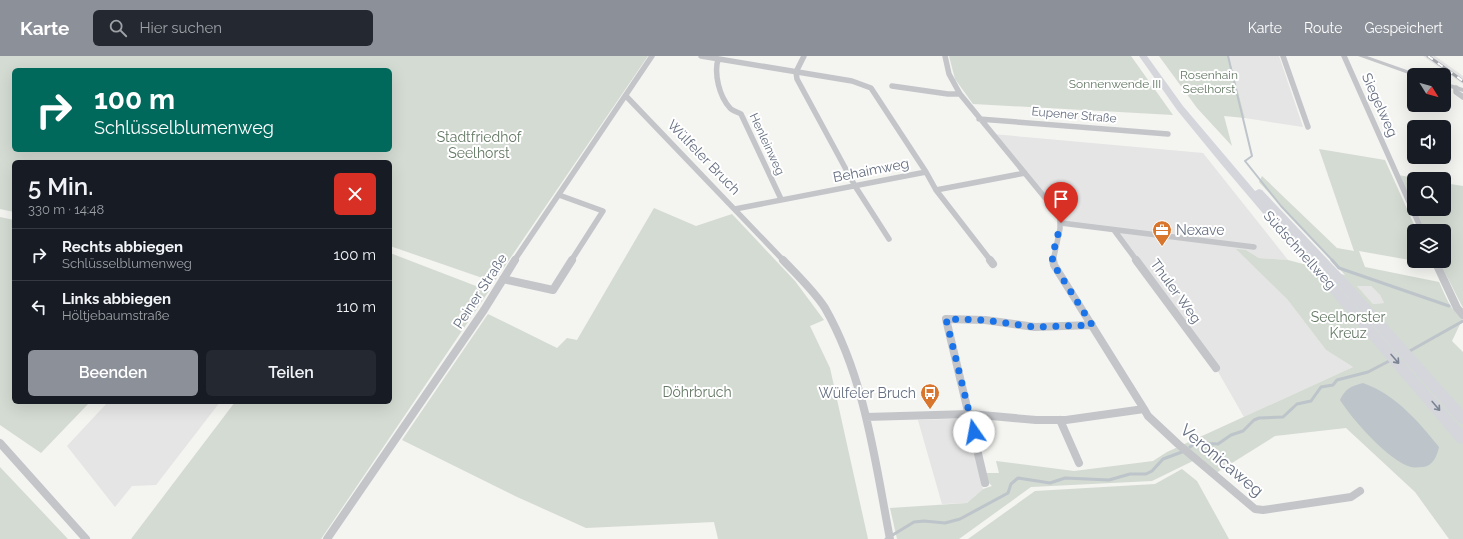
<!DOCTYPE html>
<html lang="de">
<head>
<meta charset="utf-8">
<style>
  :root { --surface:#171b24; --page:#242831; --text:#f1f3f6; --muted:#9ea1a6; --line:#363941; --accent:#8c9099 }
  body { margin:0; font-family:Raleway,sans-serif; background:var(--page); color:var(--text); height:100vh; display:flex; flex-direction:column; font-size:15px; white-space:nowrap }
  * { box-sizing:border-box; margin:0 }
  p { font-size:13px; color:var(--muted) }
  .icon { flex:none; width:22px; height:22px; fill:none; stroke:currentColor; stroke-width:2; stroke-linecap:round; stroke-linejoin:round }
  .map { position:relative; flex:1; overflow:hidden }
  .details { position:absolute; left:12px; top:104px; width:380px; height:244px; display:flex; flex-direction:column; background:var(--surface); border-radius:6px; box-shadow:0 4px 16px #0002 }
  .details>* { flex:none }
  .guide { position:absolute; left:12px; top:12px; width:380px; height:84px; border-radius:6px; box-shadow:0 4px 16px #0002; background:#00695c; color:#fff; overflow:hidden }
  .needle { width:26px; rotate:127deg }
  .fabs { position:absolute; left:1407px; top:12px; display:grid; gap:8px }
  .fabs a { display:grid; place-items:center; width:44px; height:44px; border-radius:6px; background:var(--surface); box-shadow:0 4px 16px #0002; font-size:20px }
  .pin { position:absolute; display:grid; place-items:center; width:34px; height:34px; color:#fff; margin:-41px -17px; border-radius:50% 50% 50% 0; rotate:-45deg; box-shadow:0 0 4px #0007 }
  .pin .icon { rotate:45deg }
  .me { position:absolute; width:44px; margin:-22px; rotate:348deg; stroke-linejoin:round; filter:drop-shadow(0 0 3px #0008) }
  .turn { display:flex; align-items:center; gap:14px; height:84px; padding:0 16px; font-size:18px }
  .turn .icon { width:52px; height:52px; stroke-width:2.5 }
  .turn b { display:block; font-size:28px; line-height:34px }
  .round { display:grid; place-items:center; flex:none; width:42px; height:42px; border-radius:6px; background:var(--page) }
  .summary { display:flex; align-items:center; justify-content:space-between; height:68px; padding:0 16px }
  h1 { font-size:24px; font-weight:600; line-height:30px }
  .cta { display:flex; gap:8px; margin-top:auto; padding:8px 16px }
  .cta a { flex:1; height:46px; border-radius:6px; background:var(--accent); color:#fff; font-size:16px; font-weight:600; line-height:46px; text-align:center }
  .cta a+a { background:var(--page); color:var(--text) }
  ul { padding:0; list-style:none }
  li { display:flex; align-items:center; gap:12px; height:52px; padding:0 16px; border-top:1px solid var(--line) }
  li div { flex:1 }
  li b { display:block; font-size:15px }
  li em { font-style:normal }
  header { display:flex; align-items:center; gap:24px; box-sizing:border-box; height:56px; padding:0 20px; background:var(--accent); color:#fff }
  header strong { font-size:19px }
  nav { display:flex; gap:22px; margin-inline-start:auto; font-size:14px }
  .search { width:280px; height:36px; background:var(--page); display:flex; align-items:center; gap:10px; box-sizing:border-box; padding:0 14px; border-radius:6px; color:var(--muted); font-size:15px }
  .map>svg:first-child { display:block }
  .built { fill:#e4e5e4 }
  .green { fill:#d4dbd2; fill-rule:evenodd }
  .water { fill:#bdc4ca }
  .lines { fill:none; stroke-linecap:round; stroke-linejoin:round }
  .stream-far1 { stroke:#bdc4ca; stroke-width:2 }
  .stream { stroke:#bdc4ca; stroke-width:3 }
  .minor-far1 { stroke:#c3c5c9; stroke-width:5.5 }
  .minor { stroke:#c3c5c9; stroke-width:8 }
  .tertiary { fill:#c3c5c9; fill-rule:evenodd }
  .trunk { fill:#d4d6dc; fill-rule:evenodd }
  .rail-casing { stroke:#a3a7ad; stroke-width:3 }
  .rail { stroke:#fff; stroke-width:2; stroke-dasharray:6; stroke-linecap:butt }
  .oneway { stroke:#7b8492 }
  .route { stroke:#1a73e8; stroke-width:7; stroke-dasharray:0 12.6 }
  .labels { text-anchor:middle; dominant-baseline:central; stroke-width:4; stroke-linejoin:round; paint-order:stroke }
  .far-park-label { font-size:12px; fill:#647864; stroke:#fff }
  .far-street-label { font-size:12px; fill:#656f80; stroke:#fff }
  .street-label { font-size:14px; fill:#656f80; stroke:#fff }
  .park-label { font-size:14px; fill:#647864; stroke:#fff }
  .poi-label { font-size:14px; fill:#656f80; stroke:#fff; text-anchor:start }
  .near-street-label { font-size:17px; fill:#656f80; stroke:#fff }
</style>
</head>
<body>
<header>
<strong>Karte</strong>
<div class="search"><svg class="icon" aria-label="search" viewBox="0 0 24 24"><circle cx="10" cy="10" r="6"/><path d="M15 15l6 6"/></svg>Hier suchen</div>
<nav><a>Karte</a><a>Route</a><a>Gespeichert</a></nav>
</header>
<div class="map">
<svg width="1463" height="483" viewBox="0 0 1463 483">
  <rect width="100%" height="100%" fill="#f4f4f1"/>
  <path class="built" d="M1229 0H1279L1303 71 1245 62Z
    M1423 0H1435L1463 20V28Z
    M992 78 1203 97 1288 204 1259 202 1246 194 1287 243 1326 294 1353 311 1244 361 1216 312 1114 174 1061 167 1060 160Z
    M1357 230H1371L1380 239 1384 247 1373 248Z
    M108 346H220L156 429 132 430 115 451 67 390Z
    M951 363 967 364 983 433 967 447 942 448 918 364Z"/>
  <path class="green" d="M0 0H648L494 226 390 190V106H14V156L0 153ZM14 14H390V94H14Z
    M949 0H1131L1173 59 973 48 955 23Z
    M1159 0H1229L1245 62 1224 60 1232 90 1197 52Z
    M1319 93 1385 104 1417 175H1414V205H1431L1432 208 1359 195 1365 211 1439 226C1445 238 1450 255 1463 262L1452 285 1463 296V483H1449L1415 436 1346 372 1275 380 1216 417 1199 402 1152 425 1031 431 959 483H897L890 452 967 447 983 433 992 430 987 425 986 417H999L996 405 1074 415 1153 405 1167 396 1353 311 1326 294 1287 243 1236 193 1246 194 1259 202 1288 204 1345 219 1259 126 1262 120 1337 192 1354 195ZM1357 230H1371L1380 239 1384 247 1373 248Z
    M1398 119 1421 123H1414V152Z
    M1444 127 1463 130V252L1439 205H1444V175H1425L1414 153H1444Z
    M654 152 696 170 732 158 795 225 824 264 810 270 830 312 868 483H718L714 466 586 472 515 440 402 384 488 258 557 292 567 282 577 284Z
    M0 161 14 164V346H90L41 397 0 369Z
    M390 197 489 235 321 483H131L235 346H390Z
    M0 411 68 483H0Z
    M1182 413 1197 425 1229 483H968L1035 435 1155 428Z"/>
  <path class="water" d="M1363 327C1396 339 1417 364 1439 391 1437 400 1433 410 1423 411 1419 411 1414 412 1411 411 1389 405 1352 363 1340 344 1345 333 1351 330 1363 327Z"/>
  <g class="lines">
    <path class="stream-far1" d="M1228 0 1252 100 1245 105 1281 150 1333 205"/>
    <path class="stream" d="M1332 204 1339 212 1449 250
      M1408 296 1463 265
      M1190 391 1195 387 1218 388 1231 379 1243 375 1254 364 1259 362 1283 361 1297 348 1311 345 1321 331 1333 329 1337 324 1368 316 1391 304
      M886 483 914 466 924 465 945 467 960 463 1008 437 1011 428 1018 422 1050 427 1065 422 1109 424 1130 418H1146L1152 415 1163 403 1182 396"/>
    <path class="minor-far1" d="M701 0 852 25 871 32 926 116
      M945 0 949 18 960 38 1060 160V173L1053 205
      M1283 0 1308 71
      M1344 0 1422 175
      M718 3C714 18 719 40 730 52 732 55 738 56 741 58L781 143
      M796 16 797 23 855 130 889 183
      M796 16 804 0
      M892 30 948 38H960
      M1456 32V36L1463 41
      M626 40 784 205
      M979 63 1168 78
      M936 134 991 205
      M559 139 603 155 571 205
      M735 153 926 116 936 134 1025 117
      M1061 167 1254 191
      M1114 174 1137 205
      M514 205 652 0"/>
    <path class="minor" d="M783 204C797 219 814 235 825 252 865 322 875 405 890 483
      M990 204 993 208
      M1136 204 1216 312
      M1435 205 1457 252 1463 259
      M503 223 553 234 572 204
      M1144 353 1148 360 1178 388 1255 453 1263 454 1351 441 1360 435
      M866 361 970 358 1036 364H1066L1144 353 1054 209 1053 204
      M1060 364 1079 407
      M0 387 86 483
      M985 427 946 263 985 264 1035 271 1092 269
      M327 483 484 254 515 204"/>
    <path class="tertiary" d="M1358 0H1367L1421 19 1414 20Z
      M1444 26 1463 32V36L1444 30Z"/>
    <path class="trunk" d="M1139 0H1147L1183 50 1255 135 1259 133 1262 134 1349 226 1463 354V368L1459 367 1288 173 1463 374V388L1458 387 1222 109 1177 54Z"/>
    <defs>
      <path id="rail" d="M1428 0 1463 25"/>
    </defs>
    <use href="#rail" class="rail-casing"/>
    <use href="#rail" class="rail"/>
  </g>
  <defs><path id="oneway-shaft" d="M-6 0H5M1.5-3L5.5 0L1.5 3" fill="none" stroke-width="1.6" stroke-linecap="round" stroke-linejoin="round"/></defs>
  <g class="oneway">
    <use href="#oneway-shaft" transform="translate(1395 303) rotate(49)"/>
    <use href="#oneway-shaft" transform="translate(1436 350) rotate(50)"/>
  </g>
  <g class="lines">
    <path class="route" d="M974 376 946 263 985 264 1035 271 1092 269 1054 209 1052 201 1061 167"/>
  </g>
  <defs>
    <symbol id="office-pin" viewBox="-11 -11 22 30"><path d="M0 17L-7.5 6A9.5 9.5 0 1 1 7.5 6Z" fill="#d8762e" stroke="#fff"/><path d="M-6-3h4V-5.5h4V-3h4V5H-6ZM-1-4.5V-3h2v-1.5ZM-6 0V1H6V0Z" fill="#fff"/></symbol>
    <symbol id="bus-pin" viewBox="-11 -11 22 30"><path d="M0 17L-7.5 6A9.5 9.5 0 1 1 7.5 6Z" fill="#d8762e" stroke="#fff"/><path d="M-5-6H5V4H4V6H2V4H-2V6H-4V4H-5ZM-3.5-4V0h7V-4ZM-3.5 1.2v1.5H-2V1.2ZM2 1.2v1.5H3.5V1.2Z" fill="#fff"/></symbol>
  </defs>
  <g fill-rule="evenodd">
    <use href="#office-pin" x="1151" y="163" width="22" height="30"/>
    <use href="#bus-pin" x="919" y="326" width="22" height="30"/>
  </g>
  <g class="labels">
    <g class="far-park-label">
      <text x="1209" y="19">Rosenhain<tspan x="1209" dy="14">Seelhorst</tspan></text>
      <text x="1115" y="28">Sonnenwende III</text>
    </g>
    <g class="far-street-label">
      <text transform="translate(1074 59) rotate(5)">Eupener Straße</text>
      <text transform="translate(767 88) rotate(65)">Henleinweg</text>
    </g>
    <g class="street-label">
      <text transform="translate(1380 49) rotate(66)">Siegelweg</text>
      <text transform="translate(704 101) rotate(46)">Wülfeler Bruch</text>
      <text transform="translate(871 114) rotate(-11)">Behaimweg</text>
      <text transform="translate(1300 194) rotate(48)">Südschnellweg</text>
      <text transform="translate(480 235) rotate(-57)">Peiner Straße</text>
      <text transform="translate(1176 235) rotate(54)">Thuler Weg</text>
    </g>
    <g class="park-label">
      <text x="479" y="81">Stadtfriedhof<tspan x="479" dy="16">Seelhorst</tspan></text>
      <text x="1348" y="261">Seelhorster<tspan x="1348" dy="16">Kreuz</tspan></text>
      <text x="697" y="336">Döhrbruch</text>
    </g>
    <g class="poi-label">
      <text x="1176" y="174">Nexave</text>
      <text x="916" y="337" text-anchor="end">Wülfeler Bruch</text>
    </g>
    <g class="near-street-label">
      <text transform="translate(1222 404) rotate(40)">Veronicaweg</text>
    </g>
  </g>
</svg>
<div class="fabs">
<a><svg class="needle" viewBox="-14 -14 28 28"><path d="M0-13l5 13h-10z" fill="#e53935"/><path d="M0 13l5-13h-10z" fill="#9ea1a6"/></svg></a>
<a><svg class="icon" aria-label="sound" viewBox="0 0 24 24"><path d="M4 9h4l5-4v14l-5-4H4zM17 9q2 3 0 6"/></svg></a>
<a><svg class="icon" aria-label="search" viewBox="0 0 24 24"><circle cx="10" cy="10" r="6"/><path d="M15 15l6 6"/></svg></a>
<a><svg class="icon" aria-label="layers" viewBox="0 0 24 24"><path d="M12 4l9 5-9 5-9-5zM3 14l9 5 9-5"/></svg></a>
</div>
<div class="pin" style="left:1061px;top:167px;background:#d93025"><svg class="icon" aria-label="arrive" viewBox="0 0 24 24"><path d="M6 21V4h12l-3 4 3 4H6"/></svg></div>
<svg class="me" style="left:974px;top:376px" viewBox="-20 -20 40 40"><circle r="19" fill="#fff"/><path d="M0-13L10 11 0 6-10 11z" fill="#1a73e8"/></svg>
<div class="guide">
<div class="turn"><svg class="icon" aria-label="right" viewBox="0 0 24 24"><path d="M7 20v-9h11M14 6l5 5-5 5"/></svg><div><b>100 m</b>Schlüsselblumenweg</div></div>
</div>
<section class="details">
<div class="summary"><div><h1>5 Min.</h1><p>330 m · 14:48</p></div><a class="round" style="background:#d93025;color:#fff"><svg class="icon" aria-label="close" viewBox="0 0 24 24"><path d="M6 6l12 12M18 6L6 18"/></svg></a></div>
<ul>
<li><svg class="icon" aria-label="right" viewBox="0 0 24 24"><path d="M7 20v-9h11M14 6l5 5-5 5"/></svg><div><b>Rechts abbiegen</b><p>Schlüsselblumenweg</p></div><em>100 m</em></li>
<li><svg class="icon" aria-label="left" viewBox="0 0 24 24"><path d="M17 20v-9H6M10 6l-5 5 5 5"/></svg><div><b>Links abbiegen</b><p>Höltjebaumstraße</p></div><em>110 m</em></li>
</ul>
<div class="cta"><a>Beenden</a><a>Teilen</a></div>
</section>
</div>
</body>
</html>
